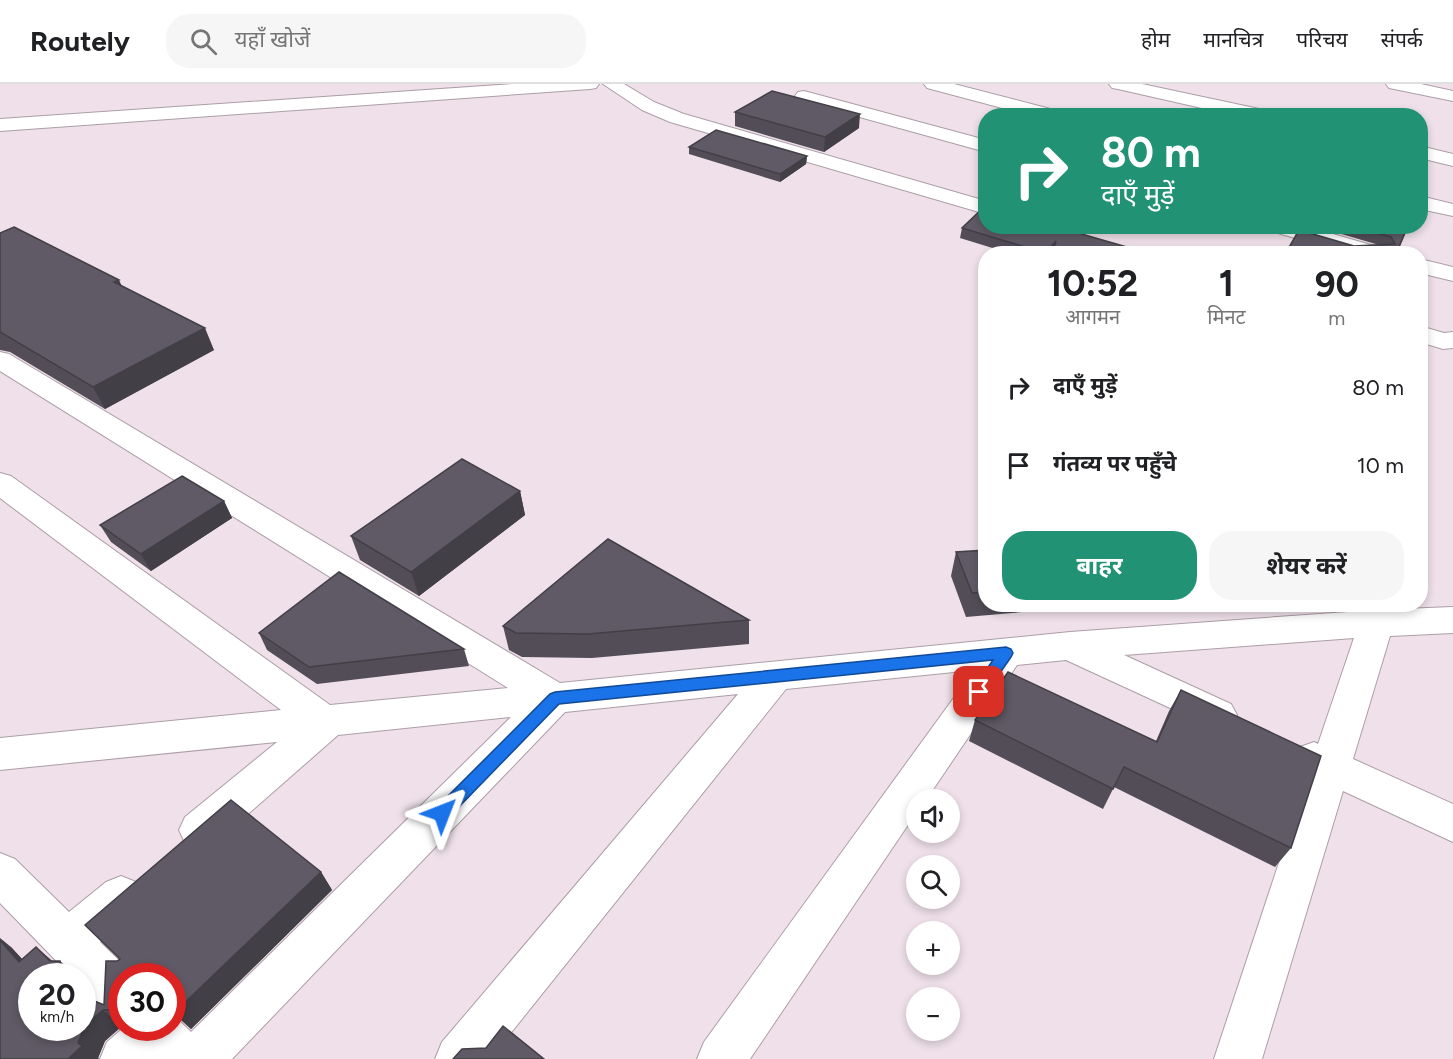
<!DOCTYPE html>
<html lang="hi">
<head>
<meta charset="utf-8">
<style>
  :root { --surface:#fff; --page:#f6f6f6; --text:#202124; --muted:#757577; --line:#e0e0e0; --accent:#229274 }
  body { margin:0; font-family:Figtree,"Noto Sans Devanagari",sans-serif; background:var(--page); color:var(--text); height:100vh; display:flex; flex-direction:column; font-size:22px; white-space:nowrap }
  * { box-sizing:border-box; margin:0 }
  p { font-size:20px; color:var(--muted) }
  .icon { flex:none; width:33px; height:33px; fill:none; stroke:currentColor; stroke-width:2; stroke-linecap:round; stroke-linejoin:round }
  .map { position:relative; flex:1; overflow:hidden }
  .side { position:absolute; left:978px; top:162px; width:450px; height:366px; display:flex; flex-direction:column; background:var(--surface); border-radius:24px; box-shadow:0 3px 9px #0003 }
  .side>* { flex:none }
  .banner { position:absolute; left:978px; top:24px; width:450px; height:126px; border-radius:24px; box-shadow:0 3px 9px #0003; background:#229274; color:#fff; overflow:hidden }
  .buttons { position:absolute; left:906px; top:705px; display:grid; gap:12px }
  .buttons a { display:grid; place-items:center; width:54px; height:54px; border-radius:50%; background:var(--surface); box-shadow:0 3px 9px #0003; font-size:30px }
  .speed { position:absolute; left:18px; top:879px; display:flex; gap:12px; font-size:30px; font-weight:700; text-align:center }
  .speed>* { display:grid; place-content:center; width:78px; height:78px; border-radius:50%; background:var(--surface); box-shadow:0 3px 9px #0003; line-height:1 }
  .speed small { font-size:15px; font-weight:400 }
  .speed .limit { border:9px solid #d22; background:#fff; color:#111 }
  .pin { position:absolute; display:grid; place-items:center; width:51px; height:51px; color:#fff; margin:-26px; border-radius:12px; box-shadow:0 3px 9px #0006 }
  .me { position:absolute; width:66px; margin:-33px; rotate:45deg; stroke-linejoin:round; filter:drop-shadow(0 0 4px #0008) }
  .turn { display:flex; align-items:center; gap:21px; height:126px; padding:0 24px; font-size:27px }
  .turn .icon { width:78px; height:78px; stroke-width:2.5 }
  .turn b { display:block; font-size:42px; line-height:51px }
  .eta { display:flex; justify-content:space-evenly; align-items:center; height:102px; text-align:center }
  .eta b { font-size:36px; font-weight:700; line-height:42px }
  .action { display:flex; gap:12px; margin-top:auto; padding:12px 24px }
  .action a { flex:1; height:69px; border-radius:24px; background:var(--accent); color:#fff; font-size:24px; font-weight:700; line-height:69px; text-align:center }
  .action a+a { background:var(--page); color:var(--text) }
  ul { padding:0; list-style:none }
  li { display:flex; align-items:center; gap:18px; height:78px; padding:0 24px }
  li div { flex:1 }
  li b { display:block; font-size:22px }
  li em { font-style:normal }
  header { display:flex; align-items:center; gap:36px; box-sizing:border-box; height:84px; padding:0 30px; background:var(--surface); border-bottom:2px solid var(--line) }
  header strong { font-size:28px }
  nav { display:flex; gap:33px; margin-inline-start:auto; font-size:21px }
  .search { width:420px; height:54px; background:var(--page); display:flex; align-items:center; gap:15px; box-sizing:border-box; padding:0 21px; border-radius:24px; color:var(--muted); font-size:22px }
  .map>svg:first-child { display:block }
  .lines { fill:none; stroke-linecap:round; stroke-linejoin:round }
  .minor-casing { stroke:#ac9ea6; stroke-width:2 }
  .tertiary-casing { stroke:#ac9ea6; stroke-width:2 }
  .minor { fill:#fff; fill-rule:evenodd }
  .tertiary { fill:#fff; fill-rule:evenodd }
  .wall { fill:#524d57 }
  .shaded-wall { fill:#423f47 }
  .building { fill:#5f5a65; stroke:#423f47; stroke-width:1.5 }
  .route { fill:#1a73e8; stroke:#114b97; stroke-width:1.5 }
</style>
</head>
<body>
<header>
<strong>Routely</strong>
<div class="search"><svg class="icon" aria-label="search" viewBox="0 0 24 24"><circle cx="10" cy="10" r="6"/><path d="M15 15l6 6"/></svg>यहाँ खोजें</div>
<nav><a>होम</a><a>मानचित्र</a><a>परिचय</a><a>संपर्क</a></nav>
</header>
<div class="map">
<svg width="1453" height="975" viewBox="0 0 1453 975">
  <rect width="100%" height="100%" fill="#efe0e9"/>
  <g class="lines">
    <defs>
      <path id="minor" d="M603 0H624L654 18 684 30 986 117V130L670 38 642 26Z
        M924 0H954L1062 28 1064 32H1032L927 4Z
        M1109 0H1142L1264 26 1271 28 1273 32H1237L1118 5 1112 4Z
        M1386 0H1421L1453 7V17L1389 4Z
        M804 7 986 56V68L798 16 795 12 798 8Z
        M1420 62 1453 70V82L1420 74Z
        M1420 112 1453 120V132L1420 125Z
        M1268 142H1305L1385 165 1388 170H1350L1271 147Z
        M1420 175 1453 183V197L1420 189Z
        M1420 242 1444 249 1453 248V264L1443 265 1420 258Z
        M0 268 9 270 560 599 1070 548 1376 526 1453 523V549L1390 552 1353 675 1453 720V758L1343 707 1262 975H1214L1308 691 1300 687 1295 675 1300 663 1314 658 1318 660 1354 554 1124 571 1231 620 1237 631 1231 642 1218 646 1066 576 1017 581 926 716H916V729L750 975H697L704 958 974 586 786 605 490 975H435L442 958 738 610 565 628 232 975H100L107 958 123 944H172V930L191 948 511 633 338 651 215 759 200 764 185 759 179 746 185 733 277 658 0 686V654L281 626 0 414V389L11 392 330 621 508 604 0 287Z
        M0 769 15 775 69 828 106 798 121 792 136 798 143 812 136 826 100 858 135 892H122V935L106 928 82 904V892H71L0 819Z"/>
      <path id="tertiary" d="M513 0H599L596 4 590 5 0 47V35Z"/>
    </defs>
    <use href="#minor" class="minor-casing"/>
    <use href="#tertiary" class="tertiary-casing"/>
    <use href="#minor" class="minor"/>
    <use href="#tertiary" class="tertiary"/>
  </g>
  <path class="wall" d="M735 28 859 44 824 68 735 42Z
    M689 63 807 72 806 80 780 98 689 70Z
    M1314 142H1408L1396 170H1286L1288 165 1379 161Z
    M962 144 1053 168 1051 170H1012L960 154Z
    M0 149 122 203 214 266 105 325 10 268 0 266Z
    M520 407 525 431 419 512 360 476 351 452Z
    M224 417 232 434 151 487 111 458 100 441Z
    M986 466V520H1114L966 533 951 492 956 468Z
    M749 536V560L592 574 522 573 509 566 503 542Z
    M259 549 464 565 469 582 317 600 267 566Z
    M1181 606 1291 764 1275 783 1114 703 1103 725 969 657 975 636 1156 657 1169 627Z
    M321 788 332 806 191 945 172 928V892H122V942L105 957 98 974 99 975H0L11 863 82 944V908L90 915 104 921 117 877Z"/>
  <path class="shaded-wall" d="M860 30 859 44 824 68 825 53Z
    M807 72 806 80 780 98V90Z
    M1056 157 1053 167 1051 170H1045Z
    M119 196 129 217 114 198Z
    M205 244 214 266 105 325 93 303Z
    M520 407 525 431 419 512 411 488Z
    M224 417 232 434 151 487 141 470Z
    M321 788 332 806 191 945 174 929Z
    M0 854 11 863 38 892 19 878 0 856Z
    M36 863 56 880 60 877 78 892H65Z
    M82 908 102 927 103 926 122 942 105 957 98 974 99 975H68L78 959Z"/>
  <path class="building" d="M772 7 860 30 825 53 735 28Z
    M716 46 807 72 780 90 689 63Z
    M985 122H986V142H1054L1151 170H1052L1056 157 1045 169 962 144Z
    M1354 142H1408L1396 170H1304L1288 165 1299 146 1354 162 1395 160 1391 153Z
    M14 143 119 196 114 198 205 244 93 303 0 248V149Z
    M462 375 520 407 411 488 351 452Z
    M182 392 224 417 141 470 100 441Z
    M608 455 749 536 588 550 516 549 503 542Z
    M986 466V508L972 509 956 468Z
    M339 488 464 565 309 583 259 549Z
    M1008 588 1157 658 1181 606 1321 672 1291 764 1124 683 1113 705 975 636Z
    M231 716 321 788 174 929 172 927V892H122V925L103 926 85 941 78 959 82 962 68 975H0V856L19 878 36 863 50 877H60L61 889 65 892H32V944H82V911L85 913 104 921 106 877H117L120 875 85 841Z
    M503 942 544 975H453L462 965 486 964Z"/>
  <path class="route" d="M1006 563 1011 565 1013 569 1011 573 984 612H973L971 608 993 576 559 620 448 734 442 736 436 734 433 729 436 724 550 610 555 608Z"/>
</svg>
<div class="buttons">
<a><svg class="icon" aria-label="sound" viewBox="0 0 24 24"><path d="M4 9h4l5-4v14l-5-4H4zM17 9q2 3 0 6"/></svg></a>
<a><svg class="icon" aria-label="search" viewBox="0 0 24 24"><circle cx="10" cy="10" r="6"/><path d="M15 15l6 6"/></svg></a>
<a>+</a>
<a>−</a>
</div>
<div class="speed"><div>20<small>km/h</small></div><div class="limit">30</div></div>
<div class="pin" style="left:979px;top:608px;background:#d93025"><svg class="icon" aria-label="arrive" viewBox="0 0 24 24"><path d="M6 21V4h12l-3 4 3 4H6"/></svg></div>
<svg class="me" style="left:442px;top:729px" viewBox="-20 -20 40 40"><path d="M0-17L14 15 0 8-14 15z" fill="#1a73e8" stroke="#fff" stroke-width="4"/></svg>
<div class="banner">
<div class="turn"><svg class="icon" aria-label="right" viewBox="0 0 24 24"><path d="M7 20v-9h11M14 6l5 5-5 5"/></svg><div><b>80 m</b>दाएँ मुड़ें</div></div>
</div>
<section class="side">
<div class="eta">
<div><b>10:52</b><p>आगमन</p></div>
<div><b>1</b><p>मिनट</p></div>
<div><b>90</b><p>m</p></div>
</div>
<ul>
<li><svg class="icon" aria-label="right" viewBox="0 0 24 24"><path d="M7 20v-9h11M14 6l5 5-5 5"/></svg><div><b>दाएँ मुड़ें</b></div><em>80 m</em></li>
<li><svg class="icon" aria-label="arrive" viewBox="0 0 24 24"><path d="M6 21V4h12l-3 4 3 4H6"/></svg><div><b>गंतव्य पर पहुँचे</b></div><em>10 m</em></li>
</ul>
<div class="action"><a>बाहर</a><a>शेयर करें</a></div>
</section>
</div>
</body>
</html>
